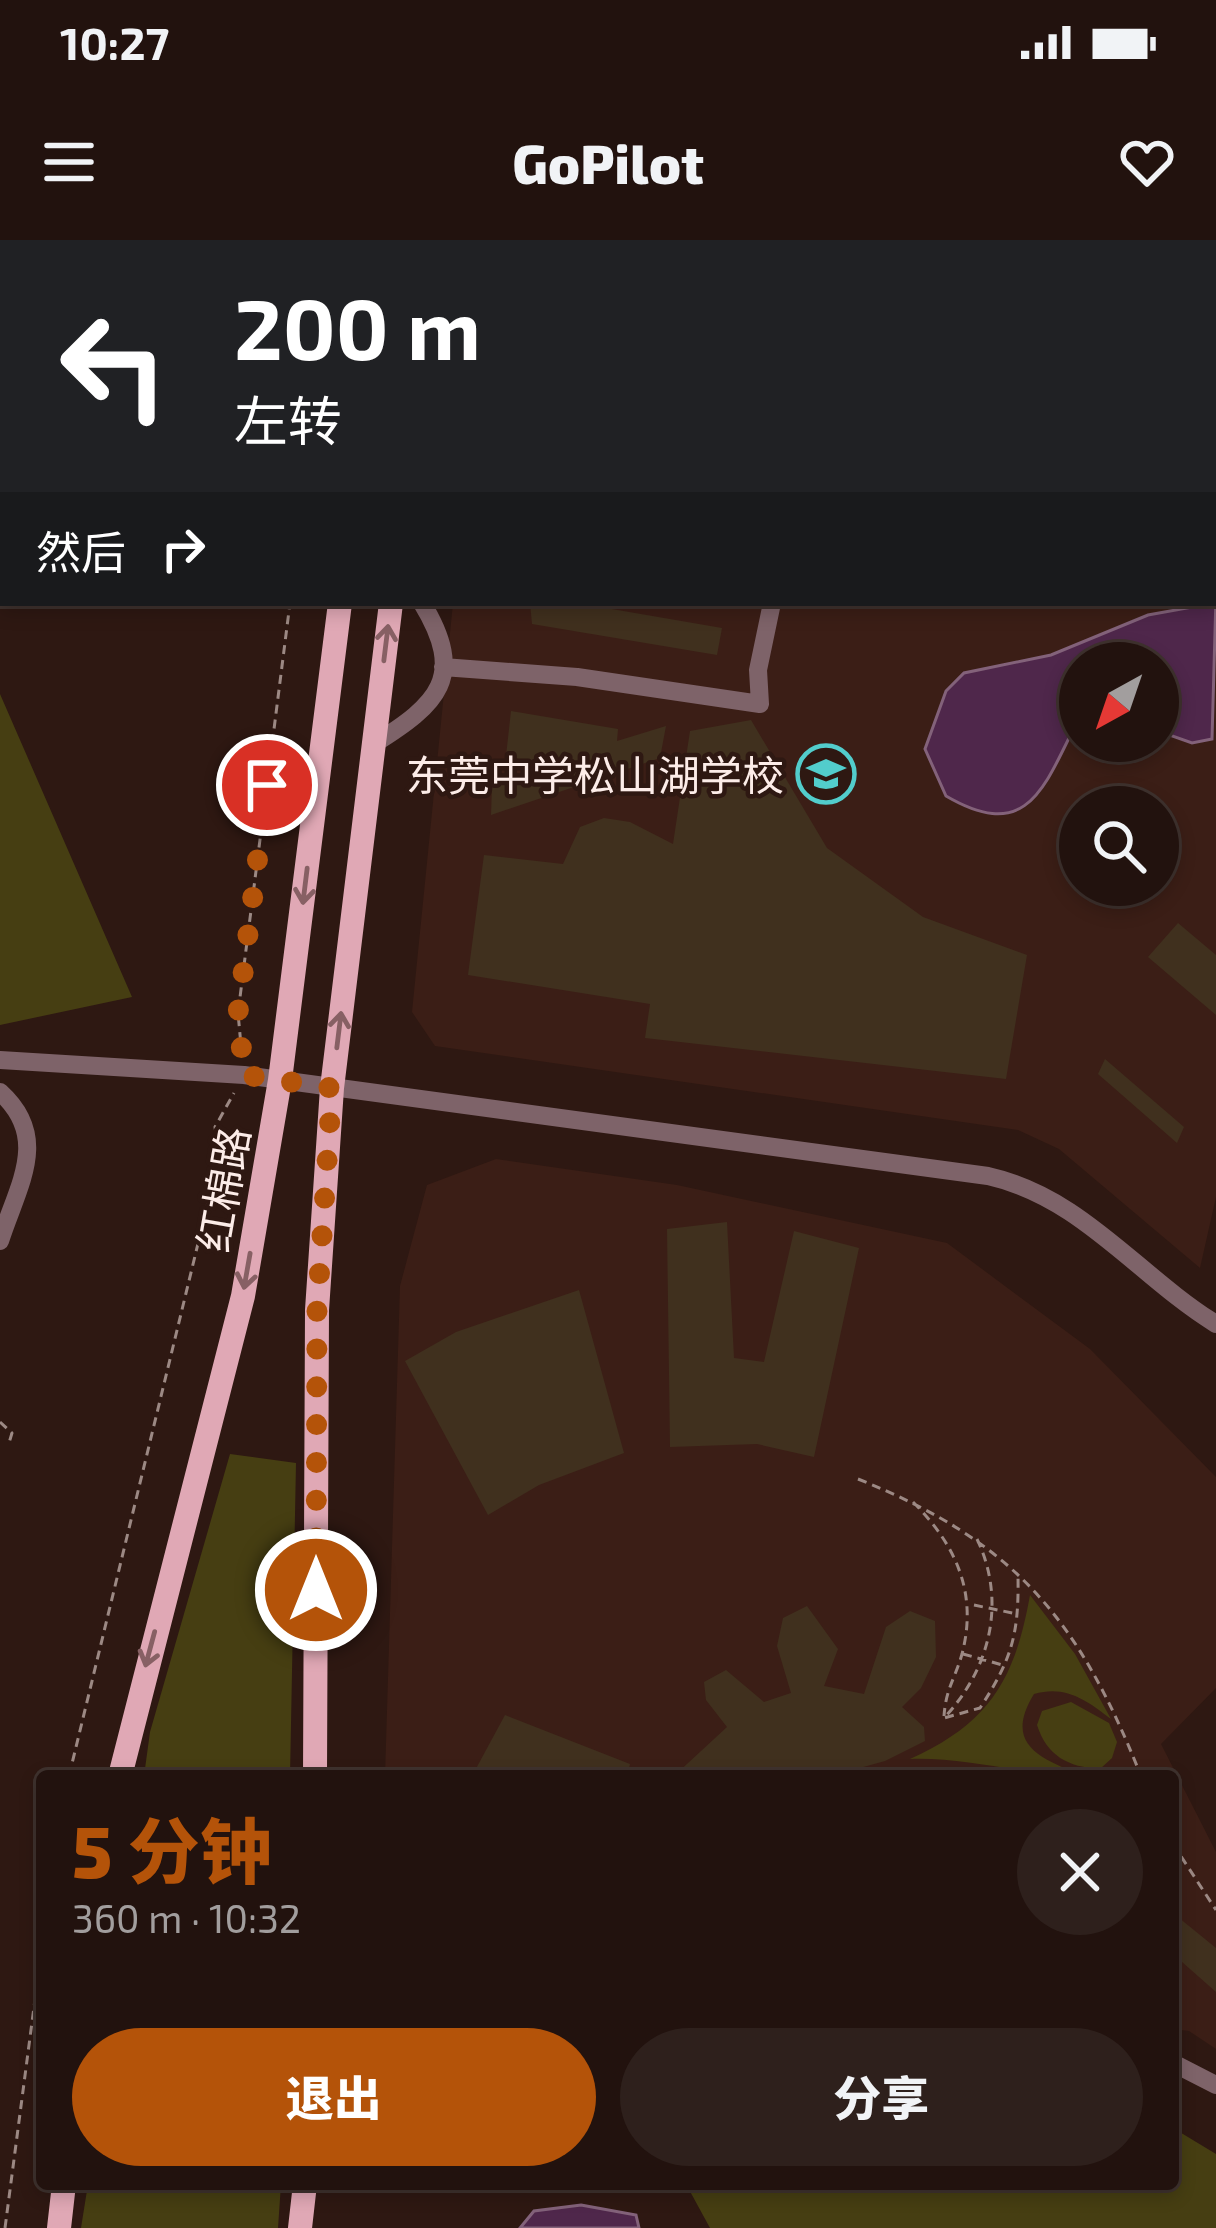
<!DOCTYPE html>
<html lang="zh">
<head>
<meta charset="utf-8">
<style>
  :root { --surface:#22120e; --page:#2e201c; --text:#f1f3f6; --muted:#a29e9e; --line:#3f322e; --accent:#b45309 }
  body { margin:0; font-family:"Exo 2","Noto Sans SC",sans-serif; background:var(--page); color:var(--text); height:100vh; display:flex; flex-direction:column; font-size:45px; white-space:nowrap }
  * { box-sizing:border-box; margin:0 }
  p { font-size:39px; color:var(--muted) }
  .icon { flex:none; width:66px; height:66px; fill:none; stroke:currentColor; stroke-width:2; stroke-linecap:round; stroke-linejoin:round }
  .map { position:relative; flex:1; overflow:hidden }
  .sheet { position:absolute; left:36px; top:1530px; width:1143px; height:420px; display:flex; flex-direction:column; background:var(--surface); border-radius:12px; box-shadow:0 6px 18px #0003,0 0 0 3px var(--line) }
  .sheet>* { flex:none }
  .top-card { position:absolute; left:0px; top:0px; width:1218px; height:366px; box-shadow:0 6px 18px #0003,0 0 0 3px var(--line); background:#202124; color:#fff; overflow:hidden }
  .needle { width:78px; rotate:220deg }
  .fabs { position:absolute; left:1059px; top:402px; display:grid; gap:24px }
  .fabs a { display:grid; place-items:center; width:120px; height:120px; border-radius:50%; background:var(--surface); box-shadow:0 6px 18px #0003,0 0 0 3px var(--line); font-size:60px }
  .pin { position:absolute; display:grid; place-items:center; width:102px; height:102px; color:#fff; margin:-51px; border:6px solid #fff; border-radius:50%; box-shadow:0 3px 12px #0007 }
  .me { position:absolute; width:132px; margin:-66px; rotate:0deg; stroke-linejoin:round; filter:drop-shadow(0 0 9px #0008) }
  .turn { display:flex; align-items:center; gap:42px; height:252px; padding:0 36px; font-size:54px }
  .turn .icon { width:156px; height:156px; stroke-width:2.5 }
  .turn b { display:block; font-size:84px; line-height:102px }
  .then { display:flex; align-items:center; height:114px; padding:0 36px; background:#0003; gap:24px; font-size:45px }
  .round { display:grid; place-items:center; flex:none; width:126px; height:126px; border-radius:63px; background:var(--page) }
  .headline { display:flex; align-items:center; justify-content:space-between; height:204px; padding:0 36px }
  h1 { font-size:72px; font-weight:800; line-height:90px; color:var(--accent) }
  .action { display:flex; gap:24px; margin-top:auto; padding:24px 36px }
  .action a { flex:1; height:138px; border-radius:72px; background:var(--accent); color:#fff; font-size:48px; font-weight:800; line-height:138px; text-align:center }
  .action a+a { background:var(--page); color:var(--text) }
  .status { display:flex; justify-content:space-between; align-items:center; height:84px; padding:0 60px; background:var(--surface); direction:ltr }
  .status svg { height:33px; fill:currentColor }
  header { display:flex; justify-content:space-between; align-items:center; height:156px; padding:0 36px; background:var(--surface); font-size:54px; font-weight:800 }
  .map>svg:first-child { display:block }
  .built { fill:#3b1e16; fill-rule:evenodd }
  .green { fill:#463e12 }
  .water { fill:#4f274b; stroke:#83627a; stroke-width:3 }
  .building { fill:#40301e }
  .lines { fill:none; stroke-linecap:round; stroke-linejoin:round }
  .path { stroke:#9c8984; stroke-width:3; stroke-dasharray:9 6; stroke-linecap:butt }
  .minor { stroke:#7e6369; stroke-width:18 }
  .major { stroke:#e0a8b5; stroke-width:24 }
  .oneway { stroke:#876064 }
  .route { stroke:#b45309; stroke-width:21; stroke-dasharray:0 37.8 }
  .labels { text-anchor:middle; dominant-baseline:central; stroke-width:9; stroke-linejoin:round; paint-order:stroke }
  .poi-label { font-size:42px; fill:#fcece8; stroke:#2e1812; text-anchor:end }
  .street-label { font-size:42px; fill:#fcece8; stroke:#2e1812 }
</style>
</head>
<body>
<div class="status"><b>10:27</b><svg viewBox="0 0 49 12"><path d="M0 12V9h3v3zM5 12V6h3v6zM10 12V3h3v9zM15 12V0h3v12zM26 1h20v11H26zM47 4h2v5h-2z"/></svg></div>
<header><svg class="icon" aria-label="menu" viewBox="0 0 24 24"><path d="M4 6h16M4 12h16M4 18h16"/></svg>GoPilot<svg class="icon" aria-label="heart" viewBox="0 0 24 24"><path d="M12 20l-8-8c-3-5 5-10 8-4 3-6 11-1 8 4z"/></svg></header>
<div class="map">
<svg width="1216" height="1988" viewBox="0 0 1216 1988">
  <rect width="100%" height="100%" fill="#2e1812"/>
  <path class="built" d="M489 0H1216V957L1200 1028 1059 909 1018 890 435 806 412 772 453 363H1215V3ZM1080 423H1158V501H1080ZM1080 567H1158V645H1080Z
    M496 919 677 945 947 1003 1090 1109 1216 1237V1448L1161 1504 1216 1612V1809L1189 1791 1173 1789V1536H385L400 1046 427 945Z"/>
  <path class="green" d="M0 454 132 757 0 785Z
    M230 1214 296 1223 290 1536H144L150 1492Z
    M1030 1355 1075 1414 1111 1479C1086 1460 1066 1445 1034 1454 1002 1506 1043 1519 1084 1536 1025 1536 969 1517 910 1519 990 1483 1015 1439 1030 1355Z
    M1071 1462 1109 1483 1117 1502 1112 1518 1100 1529C1068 1527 1047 1516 1037 1485L1042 1471Z
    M1173 1888 1216 1914V1988H710L686 1944H1173Z
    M88 1944H281L278 1988H81Z"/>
  <path class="water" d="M1216 356 1212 499 1192 503 1158 491V423H1080V492L1069 498C1040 558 1020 599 946 556L925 509 946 451 964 433 1051 415 1148 375 1215 363Z
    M581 1965 636 1975 639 1988H520L534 1971Z"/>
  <path class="building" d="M530 363H577L722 388 717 415 532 384Z
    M511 471 618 489 617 501 666 486 660 518 491 575 492 546 551 526 506 516Z
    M751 480 827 608 923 677 1027 715 1006 839 645 798 650 764 468 735 484 615 563 624 580 587 604 578 630 582 673 604 690 491Z
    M1178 683 1216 715V775L1148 717Z
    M1105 819 1184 887 1177 903 1098 834Z
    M727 982 734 1118 764 1122 794 991 859 1008 814 1217 757 1204 670 1207 667 989Z
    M579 1050 624 1213 539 1245 488 1275 405 1121 456 1092Z
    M807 1366 838 1409 824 1446 864 1454 886 1387 910 1371 935 1381 936 1417 921 1448 902 1467 924 1487 925 1501 885 1521 831 1536H674L727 1487 706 1460 704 1442 726 1430 764 1462 791 1453 777 1406 783 1378Z
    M505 1475 630 1524 627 1536H472Z
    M1173 1673 1216 1708V1752L1173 1714Z"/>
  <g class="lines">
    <path class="path" d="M337 3 338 0
      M242 816 238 773 290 363
      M0 1182 12 1193 9 1203
      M858 1239C1016 1302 1079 1380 1141 1536
      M913 1262C956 1305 978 1353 962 1414 955 1439 946 1448 944 1476
      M977 1299C1007 1362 990 1429 944 1478L980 1468C1012 1419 1019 1394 1018 1336
      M974 1365 1017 1374
      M963 1414 1006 1426
      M69 1536 219 917 215 887 234 853
      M1173 1604 1216 1670
      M5 1988 42 1706"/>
    <path class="minor" d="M951 0 952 3
      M443 427 577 437 760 464 758 430 772 363
      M374 504C438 464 467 437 422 363
      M0 820 244 835 988 936C1082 957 1138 1036 1216 1084
      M0 852C51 898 18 945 0 1001
      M1173 1823 1216 1845"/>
    <path class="major" d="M386 3V0
      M434 3 435 0
      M120 1536 243 1056 280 840 340 363
      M315 1536 317 1070 332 848 391 363
      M59 1988 64 1944
      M300 1988 305 1944"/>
  </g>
  <defs><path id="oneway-shaft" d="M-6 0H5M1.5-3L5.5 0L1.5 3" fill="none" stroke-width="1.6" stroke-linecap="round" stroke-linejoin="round" transform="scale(3)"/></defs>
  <g class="oneway">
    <use href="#oneway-shaft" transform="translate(386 403) rotate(-83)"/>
    <use href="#oneway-shaft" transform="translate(305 646) rotate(97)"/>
    <use href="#oneway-shaft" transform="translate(339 790) rotate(-83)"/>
    <use href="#oneway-shaft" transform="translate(247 1031) rotate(100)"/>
    <use href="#oneway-shaft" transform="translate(150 1409) rotate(105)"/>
  </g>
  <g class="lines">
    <path class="route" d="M267 545 238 773 244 835 332 848 317 1070 316 1350"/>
  </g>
  <defs>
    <symbol id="school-ring" viewBox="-11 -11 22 22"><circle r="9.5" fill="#2e1812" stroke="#52cdcc" stroke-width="1.5"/><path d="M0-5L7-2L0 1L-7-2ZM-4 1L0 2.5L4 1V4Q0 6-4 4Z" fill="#52cdcc"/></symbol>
  </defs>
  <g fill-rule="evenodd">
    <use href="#school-ring" x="793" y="501" width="66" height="66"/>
  </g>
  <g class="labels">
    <g class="poi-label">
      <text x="784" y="534">东莞中学松山湖学校</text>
    </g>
    <g class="street-label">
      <text transform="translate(222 949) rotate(-80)">红棉路</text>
    </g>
  </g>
</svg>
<div class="fabs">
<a><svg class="needle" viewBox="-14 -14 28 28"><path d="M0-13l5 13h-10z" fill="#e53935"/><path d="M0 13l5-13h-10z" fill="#a29e9e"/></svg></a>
<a><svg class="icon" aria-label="search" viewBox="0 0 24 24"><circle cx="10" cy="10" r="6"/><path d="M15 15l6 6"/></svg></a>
</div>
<div class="pin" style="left:267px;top:545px;background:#d93025"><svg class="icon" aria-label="arrive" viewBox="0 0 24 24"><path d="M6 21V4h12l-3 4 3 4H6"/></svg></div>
<svg class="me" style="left:316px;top:1350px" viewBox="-20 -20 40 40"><circle r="17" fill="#b45309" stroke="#fff" stroke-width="3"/><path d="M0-11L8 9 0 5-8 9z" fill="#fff"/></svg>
<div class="top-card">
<div class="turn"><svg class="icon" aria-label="left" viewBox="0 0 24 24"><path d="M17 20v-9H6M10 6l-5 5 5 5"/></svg><div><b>200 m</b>左转</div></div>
<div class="then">然后<svg class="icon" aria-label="right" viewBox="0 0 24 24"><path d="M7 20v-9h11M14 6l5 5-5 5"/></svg></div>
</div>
<section class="sheet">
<div class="headline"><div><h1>5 分钟</h1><p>360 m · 10:32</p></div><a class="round"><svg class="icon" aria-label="close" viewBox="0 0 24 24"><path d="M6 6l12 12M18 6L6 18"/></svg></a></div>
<div class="action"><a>退出</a><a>分享</a></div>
</section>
</div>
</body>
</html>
